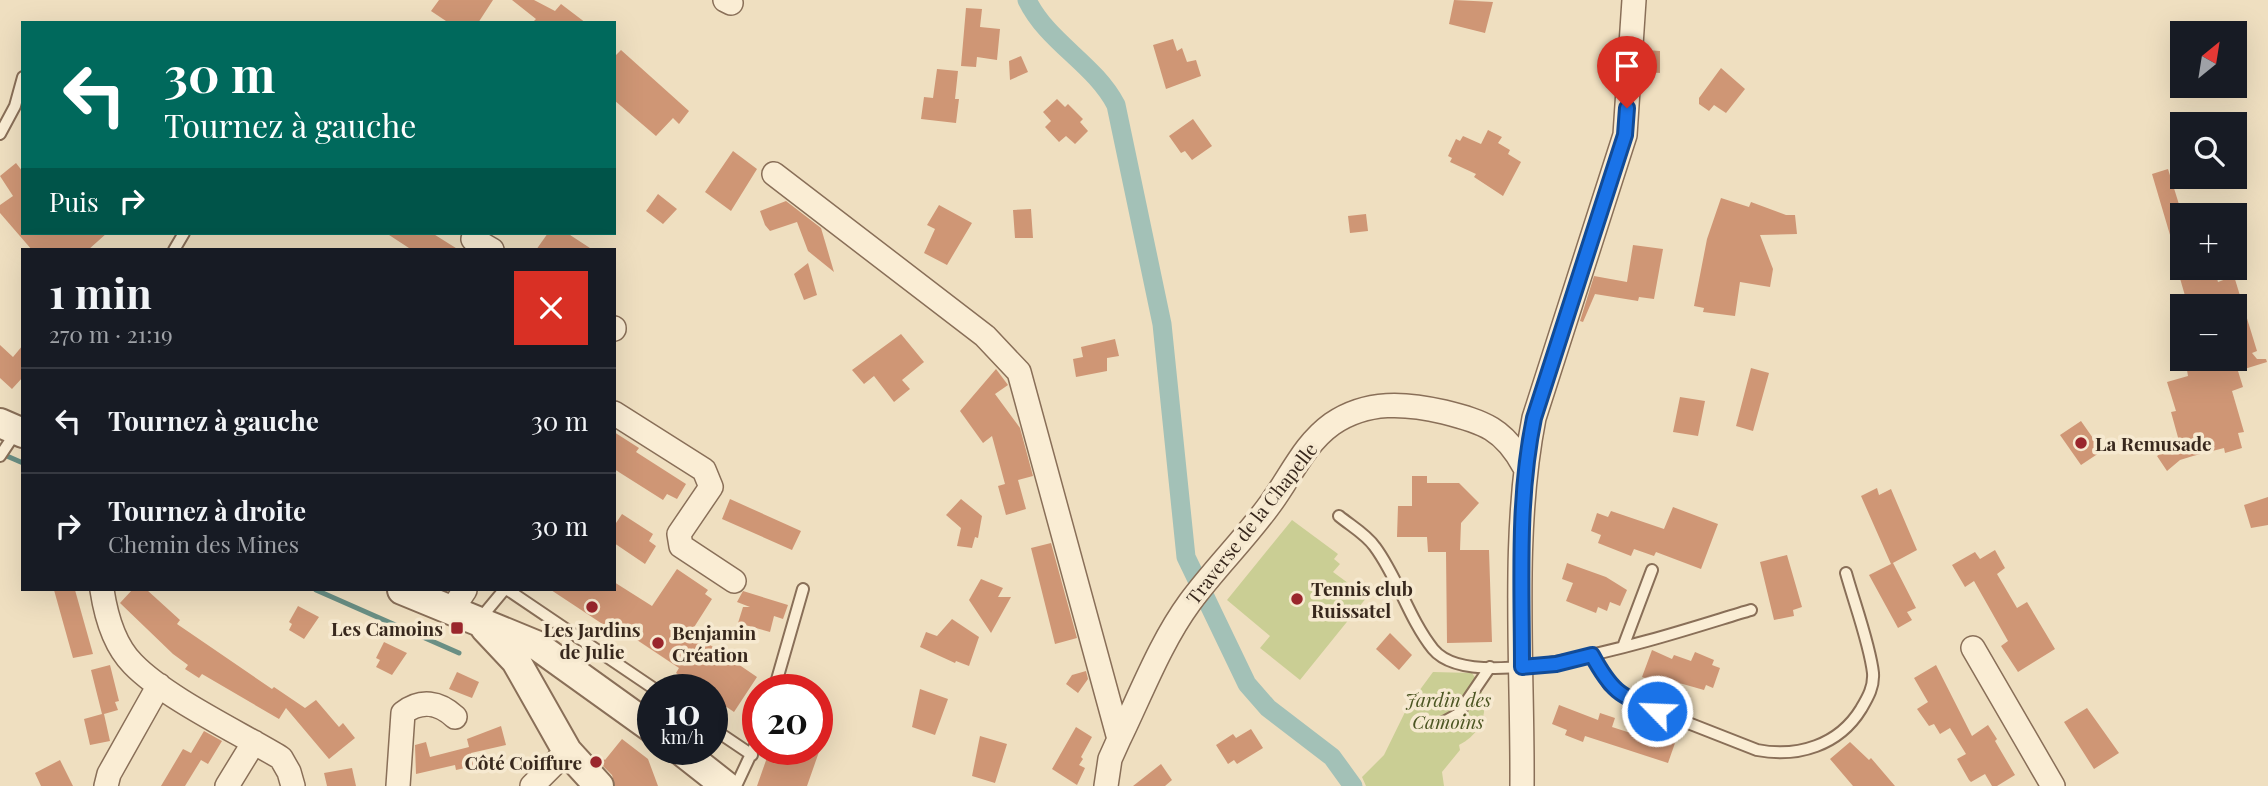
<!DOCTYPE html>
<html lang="fr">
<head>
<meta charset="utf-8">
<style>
  :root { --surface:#171b24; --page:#242831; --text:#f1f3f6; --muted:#9ea1a6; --line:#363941 }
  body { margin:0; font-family:"Playfair Display",serif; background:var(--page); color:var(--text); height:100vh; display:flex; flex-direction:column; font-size:26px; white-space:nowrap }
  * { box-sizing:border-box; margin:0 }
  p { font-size:23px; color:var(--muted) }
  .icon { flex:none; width:38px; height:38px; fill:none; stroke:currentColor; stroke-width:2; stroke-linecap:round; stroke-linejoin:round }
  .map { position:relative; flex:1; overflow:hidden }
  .details { position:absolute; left:21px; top:248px; width:595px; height:343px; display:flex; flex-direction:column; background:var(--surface); border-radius:0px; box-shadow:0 7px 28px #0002 }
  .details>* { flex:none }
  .guide { position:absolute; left:21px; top:21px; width:595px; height:214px; border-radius:0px; box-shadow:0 7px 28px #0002; background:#00695c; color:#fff; overflow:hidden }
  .needle { width:46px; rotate:30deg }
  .tools { position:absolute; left:2170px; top:21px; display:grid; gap:14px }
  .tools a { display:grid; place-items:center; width:77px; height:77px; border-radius:0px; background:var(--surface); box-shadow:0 7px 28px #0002; font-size:35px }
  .speed { position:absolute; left:637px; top:674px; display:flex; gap:14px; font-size:35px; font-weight:700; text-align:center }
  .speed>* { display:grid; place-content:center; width:91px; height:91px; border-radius:50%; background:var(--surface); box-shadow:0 7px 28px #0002; line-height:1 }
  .speed small { font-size:18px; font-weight:400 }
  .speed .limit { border:10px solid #d22; background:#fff; color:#111 }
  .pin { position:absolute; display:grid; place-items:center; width:60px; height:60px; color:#fff; margin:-72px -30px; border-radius:50% 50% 50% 0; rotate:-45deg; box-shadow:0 0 7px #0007 }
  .pin .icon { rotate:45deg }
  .me { position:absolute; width:77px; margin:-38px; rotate:294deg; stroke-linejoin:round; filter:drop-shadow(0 0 5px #0008) }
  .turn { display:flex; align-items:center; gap:24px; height:147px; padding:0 28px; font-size:32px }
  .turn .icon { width:91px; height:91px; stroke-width:2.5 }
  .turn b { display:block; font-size:49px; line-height:60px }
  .then { display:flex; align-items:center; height:66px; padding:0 28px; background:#0003; gap:14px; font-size:26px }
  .round { display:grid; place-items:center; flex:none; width:74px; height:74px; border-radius:0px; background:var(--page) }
  .summary { display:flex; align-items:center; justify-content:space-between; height:119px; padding:0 28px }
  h1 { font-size:42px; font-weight:700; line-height:52px }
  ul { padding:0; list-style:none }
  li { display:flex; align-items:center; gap:21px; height:105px; padding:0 28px; border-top:2px solid var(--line) }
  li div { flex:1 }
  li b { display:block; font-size:26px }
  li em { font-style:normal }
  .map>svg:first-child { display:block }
  .green { fill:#cace94 }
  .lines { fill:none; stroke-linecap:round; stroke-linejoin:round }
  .stream { stroke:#6a8f84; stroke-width:5 }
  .canal { stroke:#a3c1b7; stroke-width:19 }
  .building { fill:#cf9675 }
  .service-casing { stroke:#896f58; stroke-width:14 }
  .minor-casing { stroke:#896f58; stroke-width:26 }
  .tertiary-casing { stroke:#896f58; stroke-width:32 }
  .service { stroke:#faedd4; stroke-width:10 }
  .minor { stroke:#faedd4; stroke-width:23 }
  .tertiary { stroke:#faedd4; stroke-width:28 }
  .route-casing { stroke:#114b97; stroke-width:18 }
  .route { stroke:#1a73e8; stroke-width:12 }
  .poi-dot { fill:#9a262c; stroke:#f6e9d0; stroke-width:2.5 }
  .labels { text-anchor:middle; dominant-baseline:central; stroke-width:7; stroke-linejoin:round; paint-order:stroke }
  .poi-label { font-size:19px; font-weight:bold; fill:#38281d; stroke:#f6e9d0; text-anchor:start }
  .street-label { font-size:19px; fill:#38281d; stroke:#f6e9d0 }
  .park-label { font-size:19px; font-style:italic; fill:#4b5522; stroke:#f6e9d0 }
</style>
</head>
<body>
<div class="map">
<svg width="2268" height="786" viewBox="0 0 2268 786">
  <rect width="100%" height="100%" fill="#efdfc0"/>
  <path class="green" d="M1292 520 1338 554 1334 559 1340 564 1333 572 1367 597 1300 680 1260 648 1270 636 1227 600Z
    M1433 672 1472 673C1491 700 1489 729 1459 745L1460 750 1442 772 1444 786H1366L1362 777 1384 755 1408 706Z"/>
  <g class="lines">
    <path class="stream" d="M0 453 23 463
      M316 590 459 653"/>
    <path class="canal" d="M1027 0C1048 43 1094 63 1116 105L1162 324 1186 557 1247 684 1268 708 1332 757 1353 786"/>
  </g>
  <path class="building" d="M439 0H493L478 23H449L431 11Z
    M512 0H534L555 11 561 4 586 23H532L536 19Z
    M1454 0 1493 2 1485 33 1449 24Z
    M966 8 982 9 980 27 1000 29 997 60 977 57 976 67 961 66Z
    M1173 39 1177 51 1182 48 1187 62 1196 60 1201 76 1166 89 1153 45Z
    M621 50 689 111 679 124 673 118 656 136 614 100V57Z
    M1646 50 1660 51V73L1646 72Z
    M1021 56 1028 72 1010 80 1009 61Z
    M1721 68 1745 89 1726 113 1714 105 1709 111 1699 104V98Z
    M937 69 958 71 955 99H959L956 123 921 119 924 97 933 98Z
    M1057 99 1065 107 1068 104 1083 119 1080 122 1088 131 1075 144 1066 136 1059 142 1045 127 1051 121 1043 112Z
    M1193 119 1212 146 1192 160 1185 151 1181 153 1169 136Z
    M1488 130 1502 137 1498 143 1510 150 1508 154 1521 162 1503 196 1474 177 1476 174 1450 162 1452 158 1448 156 1456 139 1460 141 1463 136 1481 144Z
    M733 151 757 169 731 211 705 192Z
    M16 163 23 172V233H107L88 250H32L0 213V205L13 196 0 176Z
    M2168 169 2182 214V261L2178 262 2152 174Z
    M658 194 677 209 663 224 646 211Z
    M1721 198 1749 207 1751 202 1786 215H1795L1797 234 1760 235 1773 269 1770 287 1740 282 1735 316 1703 312 1704 308 1694 306 1707 239Z
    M786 201 821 228 834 272 808 251 797 222 770 231 765 225 760 211Z
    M939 205 972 223 947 265 924 253 935 229 927 225Z
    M1031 209 1033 238H1015L1013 210Z
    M1366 214 1368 231 1350 233 1348 216Z
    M386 233H432L459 250H412Z
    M548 233H567L593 250H536Z
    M1633 245 1663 249 1654 299 1639 297 1638 301 1595 294 1583 322 1580 321 1594 276 1627 282Z
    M808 263 817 295 804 300 794 274Z
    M2177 268H2214L2218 282 2234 276 2257 351 2252 353 2257 359H2266L2267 362 2238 371 2243 387 2232 391 2244 432 2238 433 2242 448 2225 453 2224 448 2193 456 2180 460 2167 471 2157 456 2179 441 2171 412 2176 411 2167 382 2188 376 2187 370 2221 359H2235V306H2188Z
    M901 334 924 362 902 380 910 389 894 402 874 376 864 384 852 370Z
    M1115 339 1119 356 1107 358V371L1076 377 1073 359 1083 357 1081 347Z
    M0 345 13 357 23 345V377L12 389 0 378Z
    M1751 368 1769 373 1753 431 1736 426Z
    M996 369 1008 385 995 394 1020 428 1033 476 1018 480 1026 509 1006 515 998 486 1005 484 992 436 983 443 960 411Z
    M1680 397 1705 401 1698 436 1673 432Z
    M2081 421 2102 451 2081 465 2060 435Z
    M614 432 639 448 636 452 686 484 677 499 667 494 663 500 614 469Z
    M1412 476H1427V483H1459L1479 503 1461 523 1460 550H1489L1492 642 1447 643 1446 552H1428L1427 537H1397L1398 506H1412Z
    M1877 488 1879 495 1891 489 1917 550 1891 564 1861 496Z
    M2268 497V525L2251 528 2244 505Z
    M730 499 801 531 792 550 722 519Z
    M961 499 982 516 978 538 975 537 972 548 957 546 961 528 946 515Z
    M1673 507 1718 524 1701 569 1656 552 1654 556 1634 549 1631 556 1598 543 1601 535 1591 531 1597 513 1608 517 1611 511 1664 529Z
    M622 514 653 534 649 541 656 546 645 564 614 543V526Z
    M1051 543 1077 638 1055 644 1031 548Z
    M1995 550 2005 568 1997 574 2017 608 2027 602 2055 649 2018 672 2001 646 2008 641 1974 581 1965 587 1952 565 1975 552 1980 559Z
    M1787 555 1802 607 1793 610 1794 616 1774 620 1760 562Z
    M1567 563 1606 577 1627 590 1620 606 1610 602 1607 611 1598 607 1596 613 1566 601 1573 583 1562 579Z
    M1893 563 1916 608 1907 612 1912 620 1898 628 1869 575Z
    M677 569 708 590 705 594 712 599 691 632 757 677 734 712 712 697V690H701L676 673 679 668 607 620 604 625 551 590H614V582L652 606Z
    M981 579 1003 588 998 597H1011L991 633 969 600Z
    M54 590H75L93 654 73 658Z
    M132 590H147L180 620 177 624 272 689 274 687 305 708 316 700 339 727 343 723 355 738 329 759 286 708 279 719 202 674 199 678 185 669 188 665 173 654 120 603Z
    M743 591 788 605 783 619 774 616 770 632 738 623 743 607H750L737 602Z
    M298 606 319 617 304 639 289 630 292 624 289 622Z
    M952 619 979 637 969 666 956 661 955 663 920 647 926 632 937 636Z
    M1390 633 1412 655 1399 670 1376 649Z
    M384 642 407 653 392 675 376 667 380 660 376 658Z
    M1652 650 1672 659 1674 655 1691 661 1695 652 1714 660 1712 665 1720 668 1713 688 1706 685 1704 690 1658 677 1655 682 1642 677Z
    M110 665 119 701 115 702 118 710 104 714 110 741 90 745 84 719 102 714 91 670Z
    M1936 665 1972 736 1988 725 1997 739 1995 741 2015 775 1997 786H1992L1985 774 1971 782 1969 780 1957 759 1966 754 1950 728 1940 734 1934 724 1929 726 1917 709 1928 702 1914 678Z
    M1086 671 1088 679 1078 693 1066 684 1072 675Z
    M457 672 479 682 472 698 449 689Z
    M920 689 948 699 935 735 912 727Z
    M1559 705 1598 720 1600 713 1615 718 1612 727 1640 736 1645 722 1667 731 1664 738 1675 743 1668 763 1585 736 1583 742 1565 735 1567 730 1552 724Z
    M2087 708 2119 753 2094 769 2064 722Z
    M501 726 506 745 471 753 474 766 456 770 455 765 416 774 415 745 426 742 430 757 469 747 467 739Z
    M1076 727 1092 737 1081 757 1083 759 1079 765 1085 768 1077 785 1052 769Z
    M1251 729 1263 748 1237 764 1234 760 1228 764 1216 745 1233 734 1236 738Z
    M204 731 222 741 208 764 201 760 185 786H161L183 749 191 753Z
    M980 736 1007 744 995 783 972 776Z
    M622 739 648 759 658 786H615L612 775 599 762 602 758 605 760Z
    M1850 742 1869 760 1871 758 1895 786H1853L1830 759Z
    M770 749H820L807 786H757Z
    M60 760 73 786H41L35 773Z
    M1161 764 1172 780 1165 786H1133Z
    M352 768 356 786H327L324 773Z"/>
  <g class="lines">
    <defs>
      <path id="service" d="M0 134 15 106 23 77
        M174 250 184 233
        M0 456 16 432
        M1339 516C1351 526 1366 534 1375 547 1398 578 1409 619 1433 649 1477 703 1691 627 1751 610
        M508 590 656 690
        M479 620 504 590
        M1623 647 1652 570
        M1592 655 1609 685 1632 701 1757 750C1798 758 1839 745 1861 709 1868 697 1874 687 1873 673 1870 645 1854 602 1846 573
        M774 690 803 589
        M1440 724 1458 714 1490 667
        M712 728 752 755
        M736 786 758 739"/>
      <path id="minor" d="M725 0 731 3
        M774 174 985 336 1019 372 1119 739
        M473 239 492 250
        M614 328V329
        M614 413 704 470 711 487 679 534 681 546 734 581
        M102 590C106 616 114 645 133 664 166 698 238 732 281 758L289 772 293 786
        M451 611 465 590
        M1973 648 2053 786
        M106 786 109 774 159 685
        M227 786 254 742
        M398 786 403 713C421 699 439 702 455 717
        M532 786 567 751
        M1106 786 1110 759 1119 739C1141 694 1160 643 1190 602 1215 568 1246 538 1271 503 1291 476 1304 444 1332 424 1367 400 1406 403 1444 412 1484 422 1504 429 1524 466
        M1522 786C1523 666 1511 535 1534 418L1625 135 1634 0"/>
      <path id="tertiary" d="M0 423 23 433
        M402 590 536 645 653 729
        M485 628 516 661 567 751 599 786
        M679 749 726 786"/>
    </defs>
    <use href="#service" class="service-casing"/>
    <use href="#minor" class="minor-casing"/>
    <use href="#tertiary" class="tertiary-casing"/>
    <use href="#service" class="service"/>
    <use href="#minor" class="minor"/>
    <use href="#tertiary" class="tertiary"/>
  </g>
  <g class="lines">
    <defs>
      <path id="route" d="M1627 108 1625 135 1534 418C1517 500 1522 583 1522 667L1556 664 1592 655C1611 690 1619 696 1657 711"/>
    </defs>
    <use href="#route" class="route-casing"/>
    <use href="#route" class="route"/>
  </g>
  <g class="poi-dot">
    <circle cx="2081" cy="443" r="7"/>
    <circle cx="1297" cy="599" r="7"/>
    <circle cx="592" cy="607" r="7"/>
    <rect x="450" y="621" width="14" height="14" rx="3.5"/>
    <circle cx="658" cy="643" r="7"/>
    <circle cx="596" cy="762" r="7"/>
  </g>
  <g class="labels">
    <g class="poi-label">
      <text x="2095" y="443">La Remusade</text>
      <text x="1311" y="588">Tennis club<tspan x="1311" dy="22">Ruissatel</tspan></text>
      <text x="443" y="628" text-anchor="end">Les Camoins</text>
      <text x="592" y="629" text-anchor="middle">Les Jardins<tspan x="592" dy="22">de Julie</tspan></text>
      <text x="672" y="632">Benjamin<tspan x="672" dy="22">Création</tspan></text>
      <text x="582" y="762" text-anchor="end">Côté Coiffure</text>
    </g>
    <g class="street-label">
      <text transform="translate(1251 523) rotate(-52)">Traverse de la Chapelle</text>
    </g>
    <g class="park-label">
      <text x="1448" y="699">Jardin des<tspan x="1448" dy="22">Camoins</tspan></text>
    </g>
  </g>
</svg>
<div class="tools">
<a><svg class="needle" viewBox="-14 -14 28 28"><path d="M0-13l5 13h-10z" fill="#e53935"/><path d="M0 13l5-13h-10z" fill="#9ea1a6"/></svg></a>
<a><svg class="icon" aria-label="search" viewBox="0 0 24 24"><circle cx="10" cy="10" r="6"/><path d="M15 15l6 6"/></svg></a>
<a>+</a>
<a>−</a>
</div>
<div class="speed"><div>10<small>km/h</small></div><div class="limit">20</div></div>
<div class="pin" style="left:1627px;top:108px;background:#d93025"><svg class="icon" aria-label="arrive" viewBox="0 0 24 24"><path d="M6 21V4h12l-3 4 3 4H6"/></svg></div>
<svg class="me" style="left:1657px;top:711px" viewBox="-20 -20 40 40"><circle r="17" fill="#1a73e8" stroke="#fff" stroke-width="3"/><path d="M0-11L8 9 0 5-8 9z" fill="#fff"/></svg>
<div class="guide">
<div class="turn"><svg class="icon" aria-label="left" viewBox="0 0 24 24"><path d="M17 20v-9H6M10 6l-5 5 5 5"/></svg><div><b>30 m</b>Tournez à gauche</div></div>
<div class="then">Puis<svg class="icon" aria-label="right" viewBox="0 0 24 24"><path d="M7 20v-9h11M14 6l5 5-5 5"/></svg></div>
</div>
<section class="details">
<div class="summary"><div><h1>1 min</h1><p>270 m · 21:19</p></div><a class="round" style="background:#d93025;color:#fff"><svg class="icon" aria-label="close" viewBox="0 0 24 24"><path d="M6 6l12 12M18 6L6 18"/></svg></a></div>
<ul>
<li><svg class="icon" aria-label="left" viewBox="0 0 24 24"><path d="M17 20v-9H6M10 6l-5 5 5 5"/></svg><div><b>Tournez à gauche</b></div><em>30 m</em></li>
<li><svg class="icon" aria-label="right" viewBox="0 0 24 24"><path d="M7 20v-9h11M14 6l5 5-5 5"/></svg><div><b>Tournez à droite</b><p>Chemin des Mines</p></div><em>30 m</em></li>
</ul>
</section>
</div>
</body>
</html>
